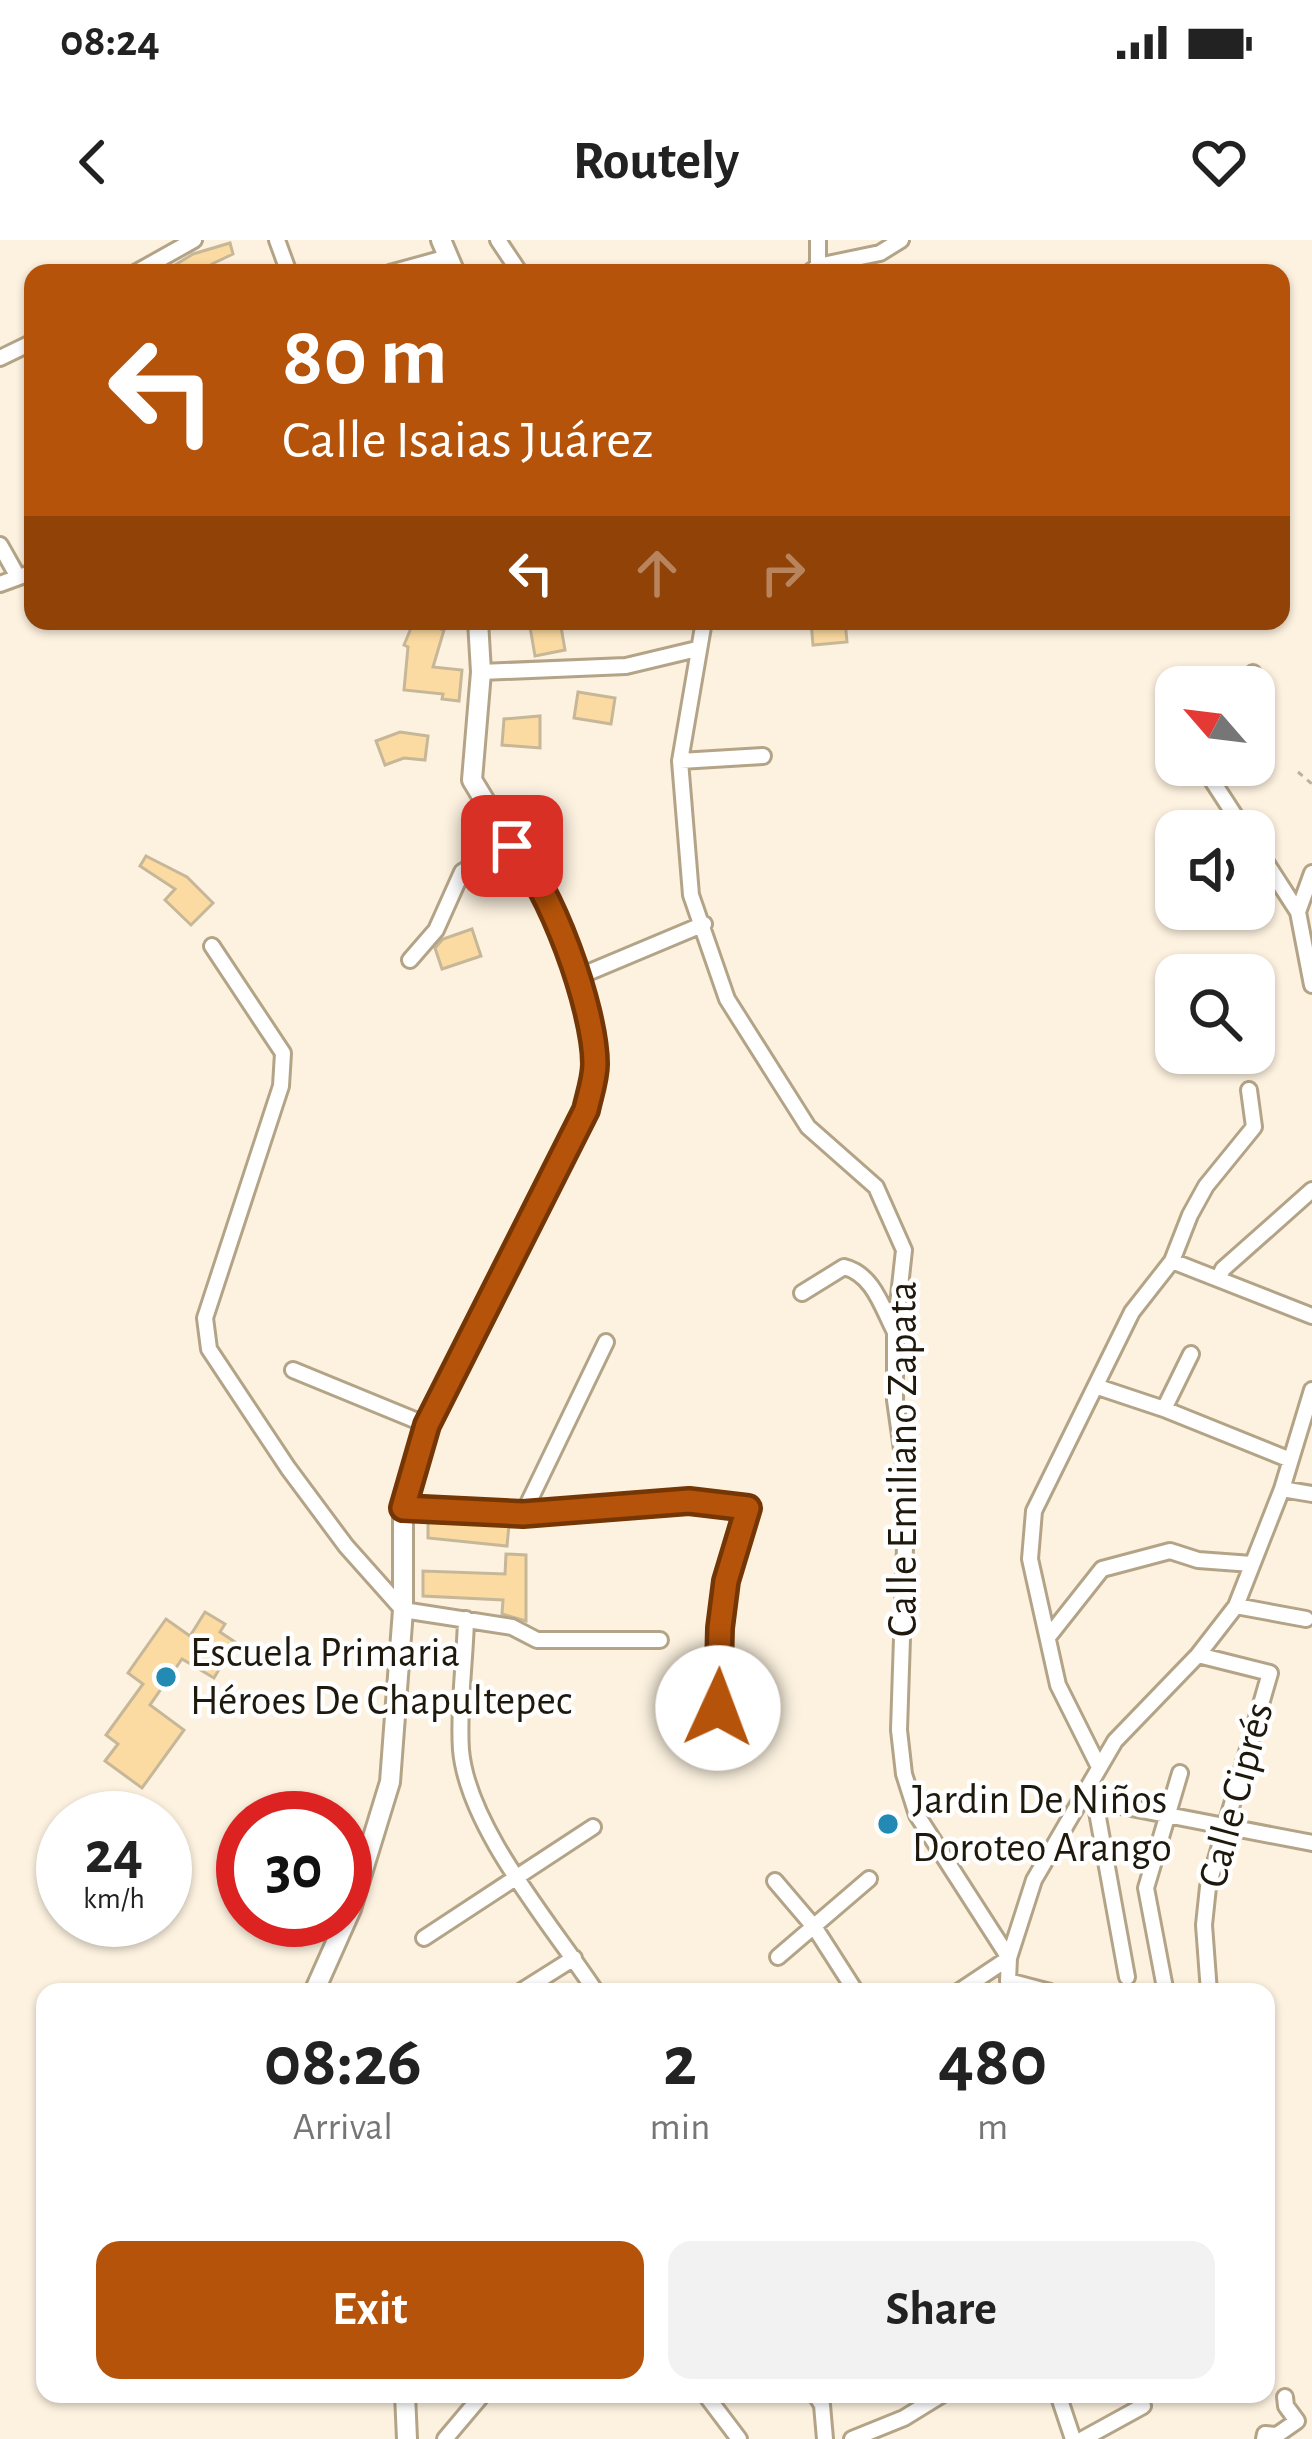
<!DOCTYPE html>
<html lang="en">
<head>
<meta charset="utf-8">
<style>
  :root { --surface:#fff; --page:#f2f2f2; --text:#222; --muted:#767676; --accent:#b45309 }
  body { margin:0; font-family:"Alegreya Sans",sans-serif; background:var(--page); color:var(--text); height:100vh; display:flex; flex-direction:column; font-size:45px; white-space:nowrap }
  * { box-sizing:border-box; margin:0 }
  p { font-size:39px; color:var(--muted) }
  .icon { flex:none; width:66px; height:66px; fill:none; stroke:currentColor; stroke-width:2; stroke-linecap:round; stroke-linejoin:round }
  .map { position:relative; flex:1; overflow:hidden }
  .sheet { position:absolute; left:36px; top:1743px; width:1239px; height:420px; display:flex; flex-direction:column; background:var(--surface); border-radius:24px; box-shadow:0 3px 9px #0004 }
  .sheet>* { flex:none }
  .hud { position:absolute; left:24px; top:24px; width:1266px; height:366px; border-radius:24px; box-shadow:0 3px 9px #0004; background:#b45309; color:#fff; overflow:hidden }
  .needle { width:78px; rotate:298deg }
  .controls { position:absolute; left:1155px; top:426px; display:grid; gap:24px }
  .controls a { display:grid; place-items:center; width:120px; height:120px; border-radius:24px; background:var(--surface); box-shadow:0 3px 9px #0004; font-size:60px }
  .speed { position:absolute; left:36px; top:1551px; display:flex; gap:24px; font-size:60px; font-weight:700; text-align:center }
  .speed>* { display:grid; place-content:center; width:156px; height:156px; border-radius:50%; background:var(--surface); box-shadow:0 3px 9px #0004; line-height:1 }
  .speed small { font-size:30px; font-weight:400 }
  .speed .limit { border:18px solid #d22; background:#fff; color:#111 }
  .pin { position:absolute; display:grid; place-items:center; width:102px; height:102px; color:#fff; margin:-51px; border-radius:24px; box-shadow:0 6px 18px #0006 }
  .me { position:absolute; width:132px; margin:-66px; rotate:2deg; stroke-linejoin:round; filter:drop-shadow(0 0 9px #0008) }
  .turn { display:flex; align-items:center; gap:42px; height:252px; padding:0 60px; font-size:54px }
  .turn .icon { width:156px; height:156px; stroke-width:2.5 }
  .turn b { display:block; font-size:84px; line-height:102px }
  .lanes { display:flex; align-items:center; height:114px; padding:0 60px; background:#0003; justify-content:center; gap:60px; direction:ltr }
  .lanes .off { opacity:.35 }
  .eta { display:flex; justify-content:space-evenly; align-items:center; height:204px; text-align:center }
  .eta b { font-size:72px; font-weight:600; line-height:84px }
  .button { display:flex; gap:24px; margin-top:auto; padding:24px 60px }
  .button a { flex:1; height:138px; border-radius:24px; background:var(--accent); color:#fff; font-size:48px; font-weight:600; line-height:138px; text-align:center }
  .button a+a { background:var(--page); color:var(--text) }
  .status { display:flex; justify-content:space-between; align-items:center; height:84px; padding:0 60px; background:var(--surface); direction:ltr }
  .status svg { height:33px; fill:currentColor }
  header { display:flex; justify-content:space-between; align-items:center; height:156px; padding:0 60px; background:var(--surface); font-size:54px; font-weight:600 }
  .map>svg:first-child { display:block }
  .building { fill:#fbdba1; stroke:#c7b799; stroke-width:3 }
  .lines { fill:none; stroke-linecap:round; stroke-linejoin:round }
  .minor-casing { stroke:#b4a487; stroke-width:20 }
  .tertiary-casing { stroke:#b4a487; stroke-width:24 }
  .path { stroke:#b9b0a0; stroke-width:3; stroke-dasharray:6 6; stroke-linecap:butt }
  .minor { stroke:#fff; stroke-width:14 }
  .tertiary { stroke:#fff; stroke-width:18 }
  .route-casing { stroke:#753606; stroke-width:30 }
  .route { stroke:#b45309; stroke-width:21 }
  .poi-dot { fill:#238bb3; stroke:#fff; stroke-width:4.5 }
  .labels { text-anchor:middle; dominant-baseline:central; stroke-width:9; stroke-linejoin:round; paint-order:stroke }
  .street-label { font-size:42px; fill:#1f190d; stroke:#fff }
  .poi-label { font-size:42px; fill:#1f190d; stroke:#fff; text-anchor:start }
</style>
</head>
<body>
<div class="status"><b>08:24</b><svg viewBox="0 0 49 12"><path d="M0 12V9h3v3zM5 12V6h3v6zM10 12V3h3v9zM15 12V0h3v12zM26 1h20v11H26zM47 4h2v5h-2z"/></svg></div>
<header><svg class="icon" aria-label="back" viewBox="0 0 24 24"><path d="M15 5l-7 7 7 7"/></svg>Routely<svg class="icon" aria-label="heart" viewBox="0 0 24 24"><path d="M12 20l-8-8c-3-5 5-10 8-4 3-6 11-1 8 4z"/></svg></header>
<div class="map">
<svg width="1312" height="2199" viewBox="0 0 1312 2199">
  <rect width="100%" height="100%" fill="#fdf2e0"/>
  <path class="building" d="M230 3 233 14 212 24 214 33H199L197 27 182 33H162L193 14Z
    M414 381 444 390 433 427 462 430 459 461 442 459 443 454 404 450 408 407 404 405Z
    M529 381H560L565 410 535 416Z
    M811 381H845L847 402 813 405Z
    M578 452 615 458 611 484 574 478Z
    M540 476V508L502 505 504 479Z
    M400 492 428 496 425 520 404 518 385 525 376 501Z
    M146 616 187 637 213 663 191 685 165 660 175 649 140 626Z
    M472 689 481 716 442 729 435 708 443 699Z
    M428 1281 509 1285 507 1306 428 1298Z
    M506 1314 526 1315V1381L502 1374 503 1360 423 1356V1331L505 1334Z
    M205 1372 225 1384 220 1392 235 1402 214 1438 182 1419 150 1465 184 1490 142 1548 105 1521 118 1504 106 1495 143 1444 128 1433 166 1379 190 1396Z"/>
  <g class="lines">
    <defs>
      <path id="minor" d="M277 0 289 33
        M498 0 520 33
        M818 26 880 13 901 0
        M135 33 194 0
        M390 33 448 17
        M809 33 818 26V0
        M0 118 33 102
        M0 305 18 337
        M0 344 33 332
        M704 381 680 521 691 655 727 759 808 887 876 947 904 1010 895 1092V1160L907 1245 899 1490 904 1534 917 1575 1009 1718 1008 1741 1050 1752
        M481 432 626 426 697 409
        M1240 447 1253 433
        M680 521 763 516
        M1202 525 1245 591
        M1254 604 1298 672 1312 745
        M1298 672 1312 633
        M212 706 283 813 281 846 205 1078 209 1109 288 1228 346 1306 403 1370 512 1387 537 1400H660
        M410 720 436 690 462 632 470 627H495L512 606
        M580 736 704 684
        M1172 1021 1312 1076
        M1218 1039 1223 1029 1312 950
        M802 1053 844 1027C873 1034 882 1067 895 1092
        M293 1130 427 1185
        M1098 1147 1164 1169 1288 1219
        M1164 1169 1191 1114
        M1282 1249 1312 1254
        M403 1268 523 1274 689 1261 748 1268 726 1341 720 1388 717 1469
        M523 1274 606 1102
        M1236 1366 1306 1379
        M466 1379C465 1422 458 1468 461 1510 468 1589 553 1686 596 1752
        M1049 1396 1102 1329 1170 1311 1198 1320 1252 1324
        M1198 1415 1270 1433 1208 1647 1204 1685 1209 1752
        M1099 1527 1058 1445 1030 1319 1034 1271 1132 1072 1172 1021 1190 975 1206 946 1254 887 1249 850
        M1086 1555 1095 1561 1312 1603
        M1095 1561 1127 1737
        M775 1641 815 1688 856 1752
        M424 1698 593 1587
        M778 1717 869 1639
        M520 1752 574 1718
        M958 1752 1009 1718 1034 1640 1115 1501 1198 1415 1236 1366 1282 1249 1312 1150
        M1161 1752 1165 1748 1146 1648 1180 1533
        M705 2154 739 2199
        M815 2154 822 2165 825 2199
        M1058 2154 1073 2199
        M445 2199 483 2154
        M852 2199 904 2178 943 2154
        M1083 2199 1143 2166
        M1264 2199 1265 2194 1277 2195 1297 2181 1286 2166 1285 2157"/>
      <path id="tertiary" d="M441 0 455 33
        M314 1752 351 1669 390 1542 403 1370V1268L427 1185 586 870 595 826 580 736 530 624 512 606 472 540 481 432 478 381
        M405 2154 407 2199"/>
    </defs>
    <use href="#minor" class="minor-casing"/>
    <use href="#tertiary" class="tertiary-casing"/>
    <path class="path" d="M1298 532 1312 544"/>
    <use href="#minor" class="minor"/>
    <use href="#tertiary" class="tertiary"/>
  </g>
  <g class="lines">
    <defs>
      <path id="route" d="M512 606C550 644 595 769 595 824 595 839 589 856 586 870L427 1185 403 1268 523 1274 689 1261 748 1268 726 1341 720 1388 718 1468"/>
    </defs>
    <use href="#route" class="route-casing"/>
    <use href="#route" class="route"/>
  </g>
  <g class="poi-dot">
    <circle cx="166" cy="1437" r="12"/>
    <circle cx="888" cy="1584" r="12"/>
  </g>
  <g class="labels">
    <g class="street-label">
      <text transform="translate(903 1219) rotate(-90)">Calle Emiliano Zapata</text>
      <text transform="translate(1236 1555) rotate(-75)">Calle Ciprés</text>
    </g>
    <g class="poi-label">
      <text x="190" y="1413">Escuela Primaria<tspan x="190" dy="48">Héroes De Chapultepec</tspan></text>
      <text x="912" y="1560">Jardin De Niños<tspan x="912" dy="48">Doroteo Arango</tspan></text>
    </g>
  </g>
</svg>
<div class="controls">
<a><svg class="needle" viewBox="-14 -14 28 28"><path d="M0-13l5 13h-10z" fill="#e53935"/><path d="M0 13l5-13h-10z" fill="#767676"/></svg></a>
<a><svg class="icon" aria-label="sound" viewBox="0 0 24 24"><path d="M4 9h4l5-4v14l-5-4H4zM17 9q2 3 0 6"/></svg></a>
<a><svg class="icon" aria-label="search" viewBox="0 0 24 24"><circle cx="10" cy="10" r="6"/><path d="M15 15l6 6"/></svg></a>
</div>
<div class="speed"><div>24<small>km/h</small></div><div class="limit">30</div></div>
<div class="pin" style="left:512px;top:606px;background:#d93025"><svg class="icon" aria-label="arrive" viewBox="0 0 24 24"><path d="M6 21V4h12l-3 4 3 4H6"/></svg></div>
<svg class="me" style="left:718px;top:1468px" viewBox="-20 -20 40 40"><circle r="19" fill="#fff"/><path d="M0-13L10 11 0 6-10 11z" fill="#b45309"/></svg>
<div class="hud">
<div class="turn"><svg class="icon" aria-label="left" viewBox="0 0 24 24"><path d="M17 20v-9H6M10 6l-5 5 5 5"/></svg><div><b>80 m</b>Calle Isaias Juárez</div></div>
<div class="lanes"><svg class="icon" aria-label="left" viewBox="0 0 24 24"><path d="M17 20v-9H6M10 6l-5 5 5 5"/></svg><svg class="icon off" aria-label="ahead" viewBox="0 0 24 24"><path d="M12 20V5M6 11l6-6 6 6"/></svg><svg class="icon off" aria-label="right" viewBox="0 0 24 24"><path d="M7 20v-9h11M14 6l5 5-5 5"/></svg></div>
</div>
<section class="sheet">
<div class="eta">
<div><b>08:26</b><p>Arrival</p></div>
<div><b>2</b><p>min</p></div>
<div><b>480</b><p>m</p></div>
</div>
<div class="button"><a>Exit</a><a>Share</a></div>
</section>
</div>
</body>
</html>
